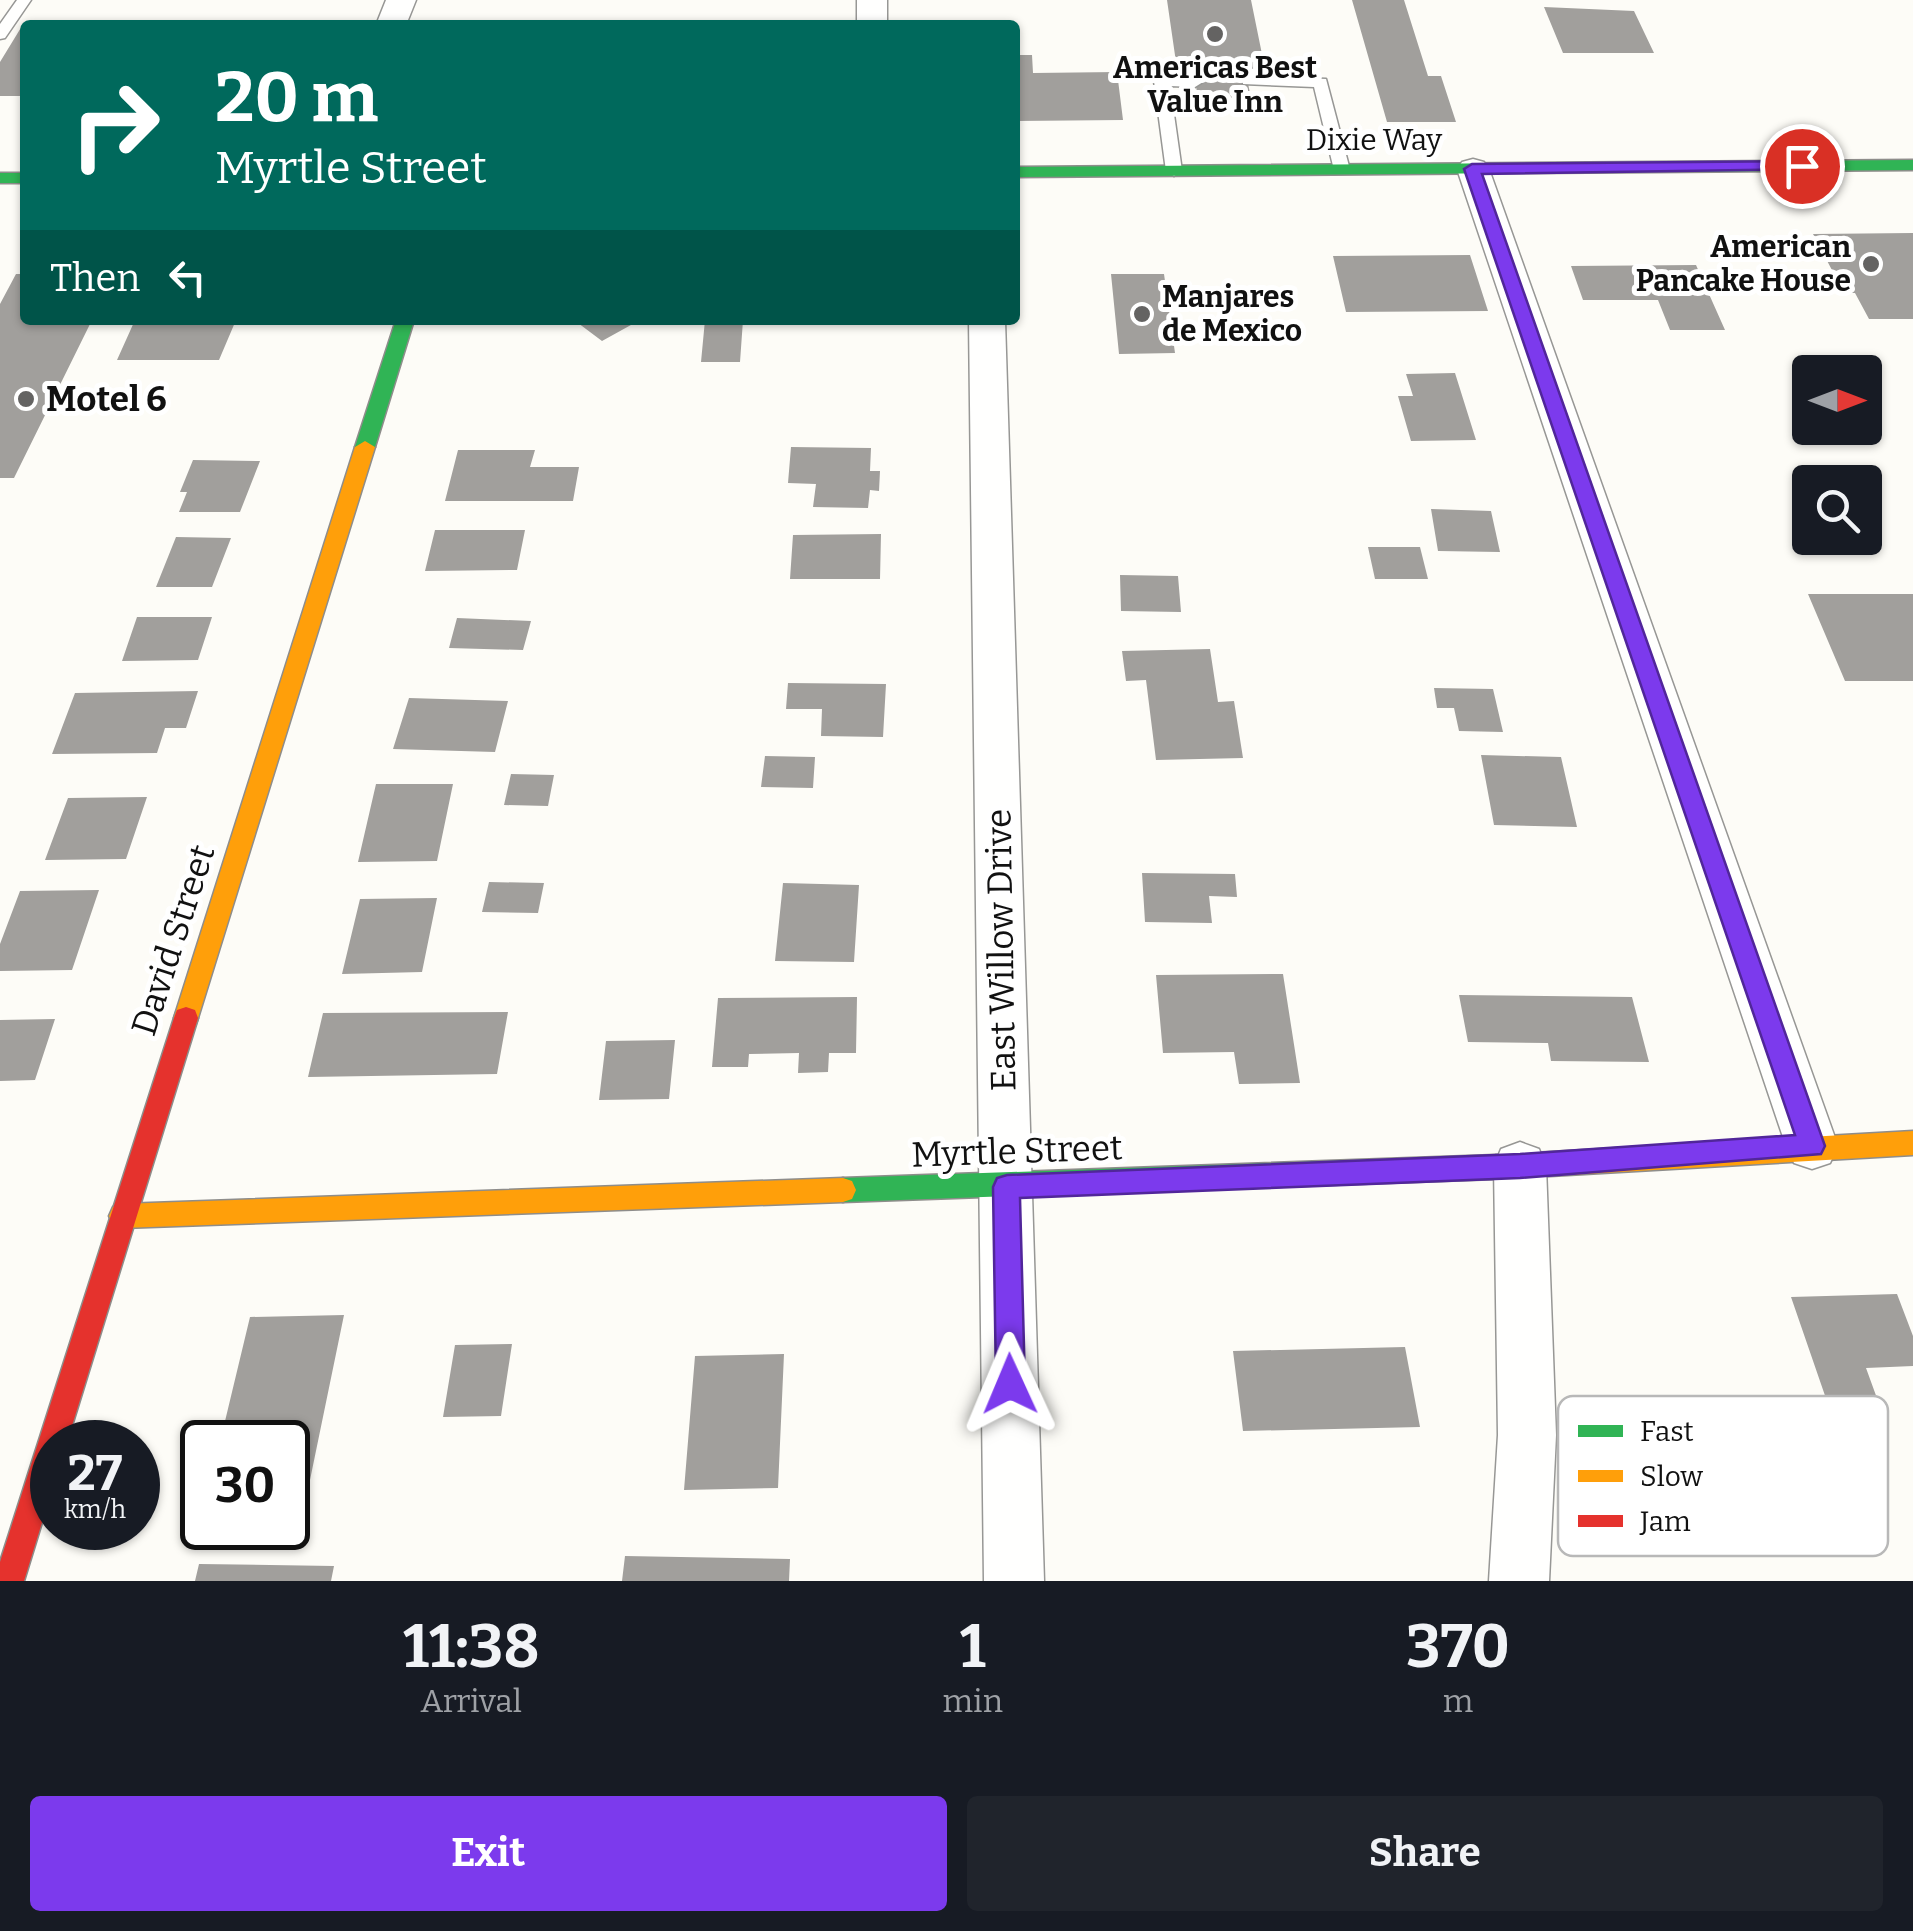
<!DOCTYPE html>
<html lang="en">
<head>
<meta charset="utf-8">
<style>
  :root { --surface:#171b24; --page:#20242c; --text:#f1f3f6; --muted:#9ea1a6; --accent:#7c3aed }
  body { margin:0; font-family:Bitter,serif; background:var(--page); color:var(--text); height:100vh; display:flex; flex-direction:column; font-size:38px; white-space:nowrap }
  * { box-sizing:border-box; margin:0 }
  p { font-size:32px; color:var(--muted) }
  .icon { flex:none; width:55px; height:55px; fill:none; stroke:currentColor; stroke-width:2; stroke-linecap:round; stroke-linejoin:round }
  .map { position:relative; height:1581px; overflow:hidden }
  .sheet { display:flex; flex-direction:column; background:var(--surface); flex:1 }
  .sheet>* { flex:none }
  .hud { position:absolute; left:20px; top:20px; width:1000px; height:305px; border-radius:10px; box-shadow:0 2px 8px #0004; background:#00695c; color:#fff; overflow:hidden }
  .needle { width:65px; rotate:90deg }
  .fabs { position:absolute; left:1792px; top:355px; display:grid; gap:20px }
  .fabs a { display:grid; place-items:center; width:90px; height:90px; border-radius:10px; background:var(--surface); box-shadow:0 2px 8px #0004; font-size:50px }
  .speed { position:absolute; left:30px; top:1420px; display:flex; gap:20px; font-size:50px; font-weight:700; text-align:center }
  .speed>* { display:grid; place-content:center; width:130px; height:130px; border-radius:50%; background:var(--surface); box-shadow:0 2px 8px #0004; line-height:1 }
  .speed small { font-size:25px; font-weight:400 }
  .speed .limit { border:5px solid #111; border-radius:15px; background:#fff; color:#111 }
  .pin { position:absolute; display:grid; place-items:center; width:85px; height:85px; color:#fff; margin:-42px; border:5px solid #fff; border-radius:50%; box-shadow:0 2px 10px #0007 }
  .me { position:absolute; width:110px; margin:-55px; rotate:359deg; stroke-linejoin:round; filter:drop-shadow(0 0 8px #0008) }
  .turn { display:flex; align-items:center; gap:35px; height:210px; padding:0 30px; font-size:45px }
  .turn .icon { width:130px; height:130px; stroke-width:2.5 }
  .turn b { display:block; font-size:70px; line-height:85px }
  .then { display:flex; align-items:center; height:95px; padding:0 30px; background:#0003; gap:20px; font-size:38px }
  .eta { display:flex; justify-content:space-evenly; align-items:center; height:170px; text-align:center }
  .eta b { font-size:60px; font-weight:700; line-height:70px }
  .button { display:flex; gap:20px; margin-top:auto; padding:20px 30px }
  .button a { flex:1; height:115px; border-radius:10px; background:var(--accent); color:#fff; font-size:40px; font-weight:700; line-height:115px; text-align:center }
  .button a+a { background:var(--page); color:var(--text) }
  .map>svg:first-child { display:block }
  .building { fill:#a19f9c }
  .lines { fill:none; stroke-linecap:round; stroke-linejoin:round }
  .lane-casing { stroke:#979795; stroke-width:3 }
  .street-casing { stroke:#979795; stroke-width:3 }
  .fast-casing { stroke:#8e8d8b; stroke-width:3 }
  .slow-casing { stroke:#8e8d8b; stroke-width:3 }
  .jam-casing { stroke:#8e8d8b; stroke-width:3 }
  .lane { fill:#fffffe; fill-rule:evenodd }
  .street { fill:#fffffe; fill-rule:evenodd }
  .fast { fill:#30b455; fill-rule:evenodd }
  .slow { fill:#ff9f0a; fill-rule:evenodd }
  .jam { fill:#e5322d; fill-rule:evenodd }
  .route { fill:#7c3aed; stroke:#51269a; stroke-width:2.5 }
  .poi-dot { fill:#646362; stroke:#fff; stroke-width:4 }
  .labels { text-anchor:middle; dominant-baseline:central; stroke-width:10; stroke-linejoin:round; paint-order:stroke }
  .far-poi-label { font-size:30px; font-weight:bold; fill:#111; stroke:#fff }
  .far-street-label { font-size:30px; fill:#111; stroke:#fff }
  .poi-label { font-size:35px; font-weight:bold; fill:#111; stroke:#fff; text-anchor:start }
  .street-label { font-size:35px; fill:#111; stroke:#fff }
  .key { fill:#fff; stroke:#b8b8b8; stroke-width:2.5 }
  .key-label { font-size:28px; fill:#111 }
</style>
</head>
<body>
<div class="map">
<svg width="1913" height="1581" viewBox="0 0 1913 1581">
  <rect width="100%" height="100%" fill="#fdfcf7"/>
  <path class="building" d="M1167 0H1251L1265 69H1245L1251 98H1198L1193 69H1177Z
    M1352 0H1404L1428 76H1441L1456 122H1387Z
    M1544 7 1634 11 1654 53H1563Z
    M301 21H365L364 25H299Z
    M22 26H25V96H0V62Z
    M1015 55H1032L1033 73 1117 72 1123 120 1015 121Z
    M1913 233V319H1869L1855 293H1844L1813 234Z
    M1470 255 1488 311 1346 312 1333 256Z
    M1696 265 1725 330H1670L1658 300H1583L1571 266Z
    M16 274H25V320H92L14 478H0V304Z
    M1111 274H1164L1175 353 1119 354Z
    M135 320H236L219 360H117Z
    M574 320H640L602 341Z
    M705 320H743L740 362H701Z
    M1455 373 1476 440 1411 441 1398 396H1413L1406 374Z
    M791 447 871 448 870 471H880L879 491 870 490 868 508 813 507 816 484 788 483Z
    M458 450H535L530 467H579L573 501H445Z
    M193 460 260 461 240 512H179L187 492H180Z
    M1431 509 1491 511 1500 552 1438 551Z
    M435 530H525L517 570 425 571Z
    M881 534 880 579H790L793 535Z
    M176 537 231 538 212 587H156Z
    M1368 547H1420L1428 579H1375Z
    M1120 575 1178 576 1181 612 1121 611Z
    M1808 594H1913V681H1845Z
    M137 617H212L198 660 122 661Z
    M457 618 531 621 523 650 449 648Z
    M1210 649 1218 702 1234 701 1243 758 1156 760 1146 680 1126 681 1122 651Z
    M788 683 886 684 883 737 821 736 822 709H786Z
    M1434 688 1493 689 1503 732 1459 731 1454 708H1437Z
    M198 691 186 728H165L157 753 52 754 75 693Z
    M409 698 508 701 495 752 393 749Z
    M1481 755 1561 757 1577 827 1494 825Z
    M765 756 815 757 813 788 761 787Z
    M511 774 554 775 548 806 504 805Z
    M376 784H453L437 861 358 862Z
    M147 797 126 859 45 860 68 798Z
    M1142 873 1235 874 1237 897 1209 896 1212 923 1145 922Z
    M489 882 544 883 538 913 482 912Z
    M783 883 859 885 854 962 775 961Z
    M99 890 72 970 0 971V944L20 891Z
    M437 898 422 972 342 974 360 899Z
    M1283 974 1300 1083 1239 1084 1234 1052 1163 1053 1156 975Z
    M1459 995 1632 997 1649 1062 1551 1061 1548 1043 1468 1042Z
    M857 997 856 1053H829L828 1072 798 1073 799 1053 749 1054 748 1067H712L718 998Z
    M508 1012 497 1074 308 1077 323 1013Z
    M55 1019 35 1080 0 1081V1020Z
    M675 1040 669 1099 599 1100 606 1041Z
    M1897 1294 1913 1336V1366L1866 1368 1882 1412 1831 1413 1791 1297Z
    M344 1315 304 1509H288V1442H220L250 1317Z
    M512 1344 501 1416 443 1417 455 1345Z
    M1405 1347 1420 1427 1243 1431 1233 1351Z
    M784 1354 778 1488 684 1490 695 1356Z
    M625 1556 790 1559 789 1581H622Z
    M199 1564 334 1566 331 1581H195Z"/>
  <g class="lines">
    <defs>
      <path id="lane" d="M17 0H31L5 38 0 39V24Z
        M1162 76 1195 77 1203 82 1195 87 1170 86 1182 171 1174 176 1166 171 1154 81Z
        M1248 76 1326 79 1350 170 1348 173 1334 170 1314 87 1243 84V78Z"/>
      <path id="street" d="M386 0H416L406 25H376Z
        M857 0H887V25H857Z
        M1473 159 1484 162 1489 169 1838 1146 1830 1163 1812 1169 1794 1163 1786 1146 1457 169 1462 162Z
        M969 320H1005L1044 1581H984Z
        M1520 1142 1539 1149 1546 1166 1556 1435 1549 1581H1489L1498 1435 1494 1166 1501 1149Z"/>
      <path id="fast" d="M1913 160V170L1015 177V167Z
        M0 173H25V183H0Z
        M396 320H414L375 447 365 453 355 447Z
        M1496 1155 1505 1159 1509 1167 1505 1175 1496 1179 843 1202 834 1199 830 1190 834 1181 843 1178Z"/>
      <path id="slow" d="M365 441 375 447 198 1018 195 1026 186 1029 177 1026 174 1018 355 447Z
        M1913 1131V1155L1496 1179 1487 1175 1483 1167 1487 1159 1496 1155Z
        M843 1178 852 1181 856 1190 852 1199 843 1202 122 1228 113 1225 109 1216 113 1207 122 1204Z"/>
      <path id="jam" d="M186 1007 195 1010 198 1018 67 1442H52V1490L24 1581H0V1562L174 1018 177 1010Z"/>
    </defs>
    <use href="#lane" class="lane-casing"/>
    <use href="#street" class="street-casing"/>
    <use href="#fast" class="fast-casing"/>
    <use href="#slow" class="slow-casing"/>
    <use href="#jam" class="jam-casing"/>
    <use href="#lane" class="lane"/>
    <use href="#street" class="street"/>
    <use href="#fast" class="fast"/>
    <use href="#slow" class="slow"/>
    <use href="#jam" class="jam"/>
  </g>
  <path class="route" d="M1802 161 1810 166 1808 169 1482 174 1825 1146 1821 1154 1520 1178 1020 1198 1025 1384 1021 1394 1010 1398 1000 1394 996 1384 993 1187 997 1178 1007 1175 1520 1154 1795 1135 1464 169 1472 164Z"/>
  <g class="poi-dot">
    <circle cx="1215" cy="34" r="10"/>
    <circle cx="1871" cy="264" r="10"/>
    <circle cx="1142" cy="314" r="10"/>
    <circle cx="26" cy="399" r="10"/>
  </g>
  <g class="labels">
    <g class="far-poi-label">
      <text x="1215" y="68">Americas Best<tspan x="1215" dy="34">Value Inn</tspan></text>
      <text x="1851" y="247" text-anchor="end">American<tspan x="1851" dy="34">Pancake House</tspan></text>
      <text x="1162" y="297" text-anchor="start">Manjares<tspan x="1162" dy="34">de Mexico</tspan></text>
    </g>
    <g class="far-street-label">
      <text x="1374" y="140">Dixie Way</text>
    </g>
    <g class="poi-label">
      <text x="46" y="399">Motel 6</text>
    </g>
    <g class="street-label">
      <text transform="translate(173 940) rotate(-72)">David Street</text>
      <text transform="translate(1001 950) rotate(-91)">East Willow Drive</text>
      <text transform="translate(1017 1151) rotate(-2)">Myrtle Street</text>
    </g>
  </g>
  <rect x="1558" y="1396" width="330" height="160" rx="15" class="key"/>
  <rect x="1578" y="1425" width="45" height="12" fill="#30b455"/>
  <rect x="1578" y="1470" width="45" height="12" fill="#ff9f0a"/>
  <rect x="1578" y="1515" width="45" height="12" fill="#e5322d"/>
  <g class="key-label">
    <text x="1640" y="1441">Fast</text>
    <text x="1640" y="1486">Slow</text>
    <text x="1640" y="1531">Jam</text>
  </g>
</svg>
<div class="fabs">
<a><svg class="needle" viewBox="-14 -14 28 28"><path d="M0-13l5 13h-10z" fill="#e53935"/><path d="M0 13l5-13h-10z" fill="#9ea1a6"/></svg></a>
<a><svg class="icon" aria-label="search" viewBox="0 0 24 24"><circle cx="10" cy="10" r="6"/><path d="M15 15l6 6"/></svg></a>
</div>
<div class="speed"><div>27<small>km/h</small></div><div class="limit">30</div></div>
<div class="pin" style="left:1802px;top:166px;background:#d93025"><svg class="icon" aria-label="arrive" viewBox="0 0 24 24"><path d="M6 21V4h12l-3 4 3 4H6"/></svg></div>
<svg class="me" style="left:1010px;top:1384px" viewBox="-20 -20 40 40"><path d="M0-17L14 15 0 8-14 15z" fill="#7c3aed" stroke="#fff" stroke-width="4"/></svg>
<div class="hud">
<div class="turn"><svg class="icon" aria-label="right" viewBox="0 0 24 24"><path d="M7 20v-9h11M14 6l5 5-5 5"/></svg><div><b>20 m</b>Myrtle Street</div></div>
<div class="then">Then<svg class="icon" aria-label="left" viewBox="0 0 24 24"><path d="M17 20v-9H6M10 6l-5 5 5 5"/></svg></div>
</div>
</div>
<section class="sheet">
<div class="eta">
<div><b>11:38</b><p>Arrival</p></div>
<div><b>1</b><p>min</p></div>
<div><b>370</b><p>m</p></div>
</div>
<div class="button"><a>Exit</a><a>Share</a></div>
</section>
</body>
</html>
